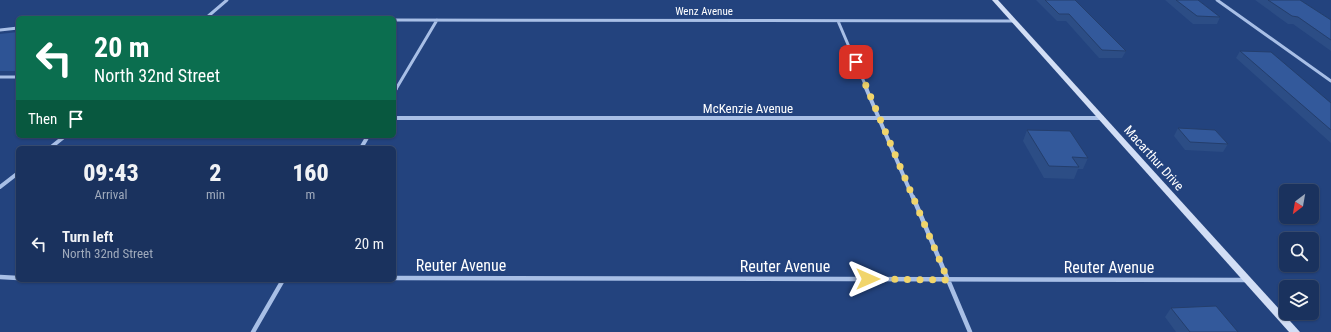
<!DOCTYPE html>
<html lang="en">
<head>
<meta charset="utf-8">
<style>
  :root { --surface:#1a325e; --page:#273e67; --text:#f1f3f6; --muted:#9faabc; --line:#384d73 }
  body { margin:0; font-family:"Roboto Condensed",sans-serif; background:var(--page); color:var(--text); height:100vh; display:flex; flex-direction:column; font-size:15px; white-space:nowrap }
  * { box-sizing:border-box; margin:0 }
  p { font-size:13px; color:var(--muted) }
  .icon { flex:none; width:22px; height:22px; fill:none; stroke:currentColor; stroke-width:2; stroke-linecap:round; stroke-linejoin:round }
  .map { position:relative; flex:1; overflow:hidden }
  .drawer { position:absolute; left:16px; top:146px; width:380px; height:136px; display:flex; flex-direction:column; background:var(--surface); border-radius:6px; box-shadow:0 1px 3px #0004,0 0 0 1px var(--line) }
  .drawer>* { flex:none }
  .hud { position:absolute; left:16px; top:16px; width:380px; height:122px; border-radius:6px; box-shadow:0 1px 3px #0004,0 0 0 1px var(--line); background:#0b6e4f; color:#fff; overflow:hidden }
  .needle { width:26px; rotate:211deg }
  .fabs { position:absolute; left:1279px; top:184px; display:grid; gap:8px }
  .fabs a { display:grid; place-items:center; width:40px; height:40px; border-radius:6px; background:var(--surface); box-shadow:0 1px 3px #0004,0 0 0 1px var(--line); font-size:20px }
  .pin { position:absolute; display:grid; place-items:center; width:34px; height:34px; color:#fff; margin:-17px; border-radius:8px; box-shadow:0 2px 6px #0006 }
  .me { position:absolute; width:44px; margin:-22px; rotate:90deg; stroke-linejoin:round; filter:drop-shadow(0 0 3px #0008) }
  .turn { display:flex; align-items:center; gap:14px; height:84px; padding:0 12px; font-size:18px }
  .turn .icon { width:52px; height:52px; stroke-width:2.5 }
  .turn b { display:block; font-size:28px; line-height:34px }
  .then { display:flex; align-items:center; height:38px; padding:0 12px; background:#0003; gap:8px; font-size:15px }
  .eta { display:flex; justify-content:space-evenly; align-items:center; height:68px; text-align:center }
  .eta b { font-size:24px; font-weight:800; line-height:28px }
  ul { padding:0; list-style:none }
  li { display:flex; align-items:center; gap:12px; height:60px; padding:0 12px }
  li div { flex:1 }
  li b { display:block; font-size:15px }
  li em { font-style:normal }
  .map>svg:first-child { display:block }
  .green { fill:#2e5495 }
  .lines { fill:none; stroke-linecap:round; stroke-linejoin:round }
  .minor-far2 { stroke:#a8bfe6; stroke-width:3 }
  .minor-far1 { stroke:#a8bfe6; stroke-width:4 }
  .minor { stroke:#a8bfe6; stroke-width:4.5 }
  .secondary { fill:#d2def5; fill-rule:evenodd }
  .wall { fill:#2c4d85 }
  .building { fill:#33599b; stroke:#243e6c }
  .route { stroke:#f1d56b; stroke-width:7; stroke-dasharray:0 12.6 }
  .labels { text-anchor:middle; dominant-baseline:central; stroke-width:4; stroke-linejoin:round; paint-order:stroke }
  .far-street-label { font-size:11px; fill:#fff; stroke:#23437e }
  .street-label { font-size:13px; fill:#fff; stroke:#23437e }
  .near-street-label { font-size:16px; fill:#fff; stroke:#23437e }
</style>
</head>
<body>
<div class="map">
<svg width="1331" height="332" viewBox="0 0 1331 332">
  <rect width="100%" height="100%" fill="#23437e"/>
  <path class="green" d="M18 32V71H0V34Z"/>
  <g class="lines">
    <path class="minor-far2" d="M1217 0 1331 81
      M206 18 227 0
      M394 20 1014 21
      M838 21 867 89
      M0 30 18 28
      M0 77H18
      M396 89 437 20"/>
    <path class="minor-far1" d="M866 88 913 198
      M394 92 396 88
      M394 118H1102
      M50 148 65 136
      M361 148 368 136
      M0 187 18 173"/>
    <path class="minor" d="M913 197 970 332
      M0 277 18 278
      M394 278 1248 280
      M253 332 283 280"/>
    <path class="secondary" d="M992 0H998L1300 332H1289Z"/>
  </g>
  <path class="wall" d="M1036 0H1075L1126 51 1122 58H1099L1066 21H1057Z
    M1165 0H1198L1220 17 1217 24H1193Z
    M1255 0H1300L1331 20V51L1293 24H1288Z
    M1240 51 1331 103V143L1236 58Z
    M1178 128 1228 144 1223 152 1185 150 1174 136Z
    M1027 130 1088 158 1083 169H1078L1074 179 1044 178 1023 141Z
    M1171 308 1238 332H1176L1165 317Z"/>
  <path class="building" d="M1045 0H1075L1126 51 1102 50 1069 14H1059Z
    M1176 0H1198L1220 17 1197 16Z
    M1268 0H1300L1331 20V40L1298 17 1292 16Z
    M1240 51 1271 52 1331 103V130Z
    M1178 128 1215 130 1228 144 1190 142Z
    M1027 130 1070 131 1088 158 1072 157 1079 167 1049 166Z
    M1216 306 1238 332H1190L1171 308Z"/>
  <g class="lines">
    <path class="route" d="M856 62 948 280 868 279"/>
  </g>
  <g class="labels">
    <g class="far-street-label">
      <text x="704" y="11">Wenz Avenue</text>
    </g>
    <g class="street-label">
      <text x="748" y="108">McKenzie Avenue</text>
      <text transform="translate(1154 158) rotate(48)">Macarthur Drive</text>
    </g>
    <g class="near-street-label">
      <text x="461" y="265">Reuter Avenue</text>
      <text x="785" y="266">Reuter Avenue</text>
      <text x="1109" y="267">Reuter Avenue</text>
    </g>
  </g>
</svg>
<div class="fabs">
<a><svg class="needle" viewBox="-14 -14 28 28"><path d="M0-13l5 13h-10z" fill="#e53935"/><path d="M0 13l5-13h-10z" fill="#9faabc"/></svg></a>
<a><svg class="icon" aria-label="search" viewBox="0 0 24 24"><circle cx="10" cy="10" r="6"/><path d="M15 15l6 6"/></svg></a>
<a><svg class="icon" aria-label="layers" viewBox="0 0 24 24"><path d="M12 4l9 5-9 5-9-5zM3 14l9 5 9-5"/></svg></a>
</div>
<div class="pin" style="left:856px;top:62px;background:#d93025"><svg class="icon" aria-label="arrive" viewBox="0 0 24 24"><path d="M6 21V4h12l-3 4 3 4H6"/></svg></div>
<svg class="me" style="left:868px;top:279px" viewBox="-20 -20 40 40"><path d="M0-17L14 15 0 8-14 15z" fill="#f1d56b" stroke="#fff" stroke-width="4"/></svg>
<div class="hud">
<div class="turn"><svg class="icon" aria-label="left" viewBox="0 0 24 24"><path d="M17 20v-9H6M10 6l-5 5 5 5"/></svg><div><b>20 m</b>North 32nd Street</div></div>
<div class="then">Then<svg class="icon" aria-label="arrive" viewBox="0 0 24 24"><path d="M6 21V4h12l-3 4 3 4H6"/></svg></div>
</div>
<section class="drawer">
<div class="eta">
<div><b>09:43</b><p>Arrival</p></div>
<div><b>2</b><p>min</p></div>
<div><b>160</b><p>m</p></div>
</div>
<ul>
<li><svg class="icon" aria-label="left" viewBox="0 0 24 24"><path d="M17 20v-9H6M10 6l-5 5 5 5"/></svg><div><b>Turn left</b><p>North 32nd Street</p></div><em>20 m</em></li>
</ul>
</section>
</div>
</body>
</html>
